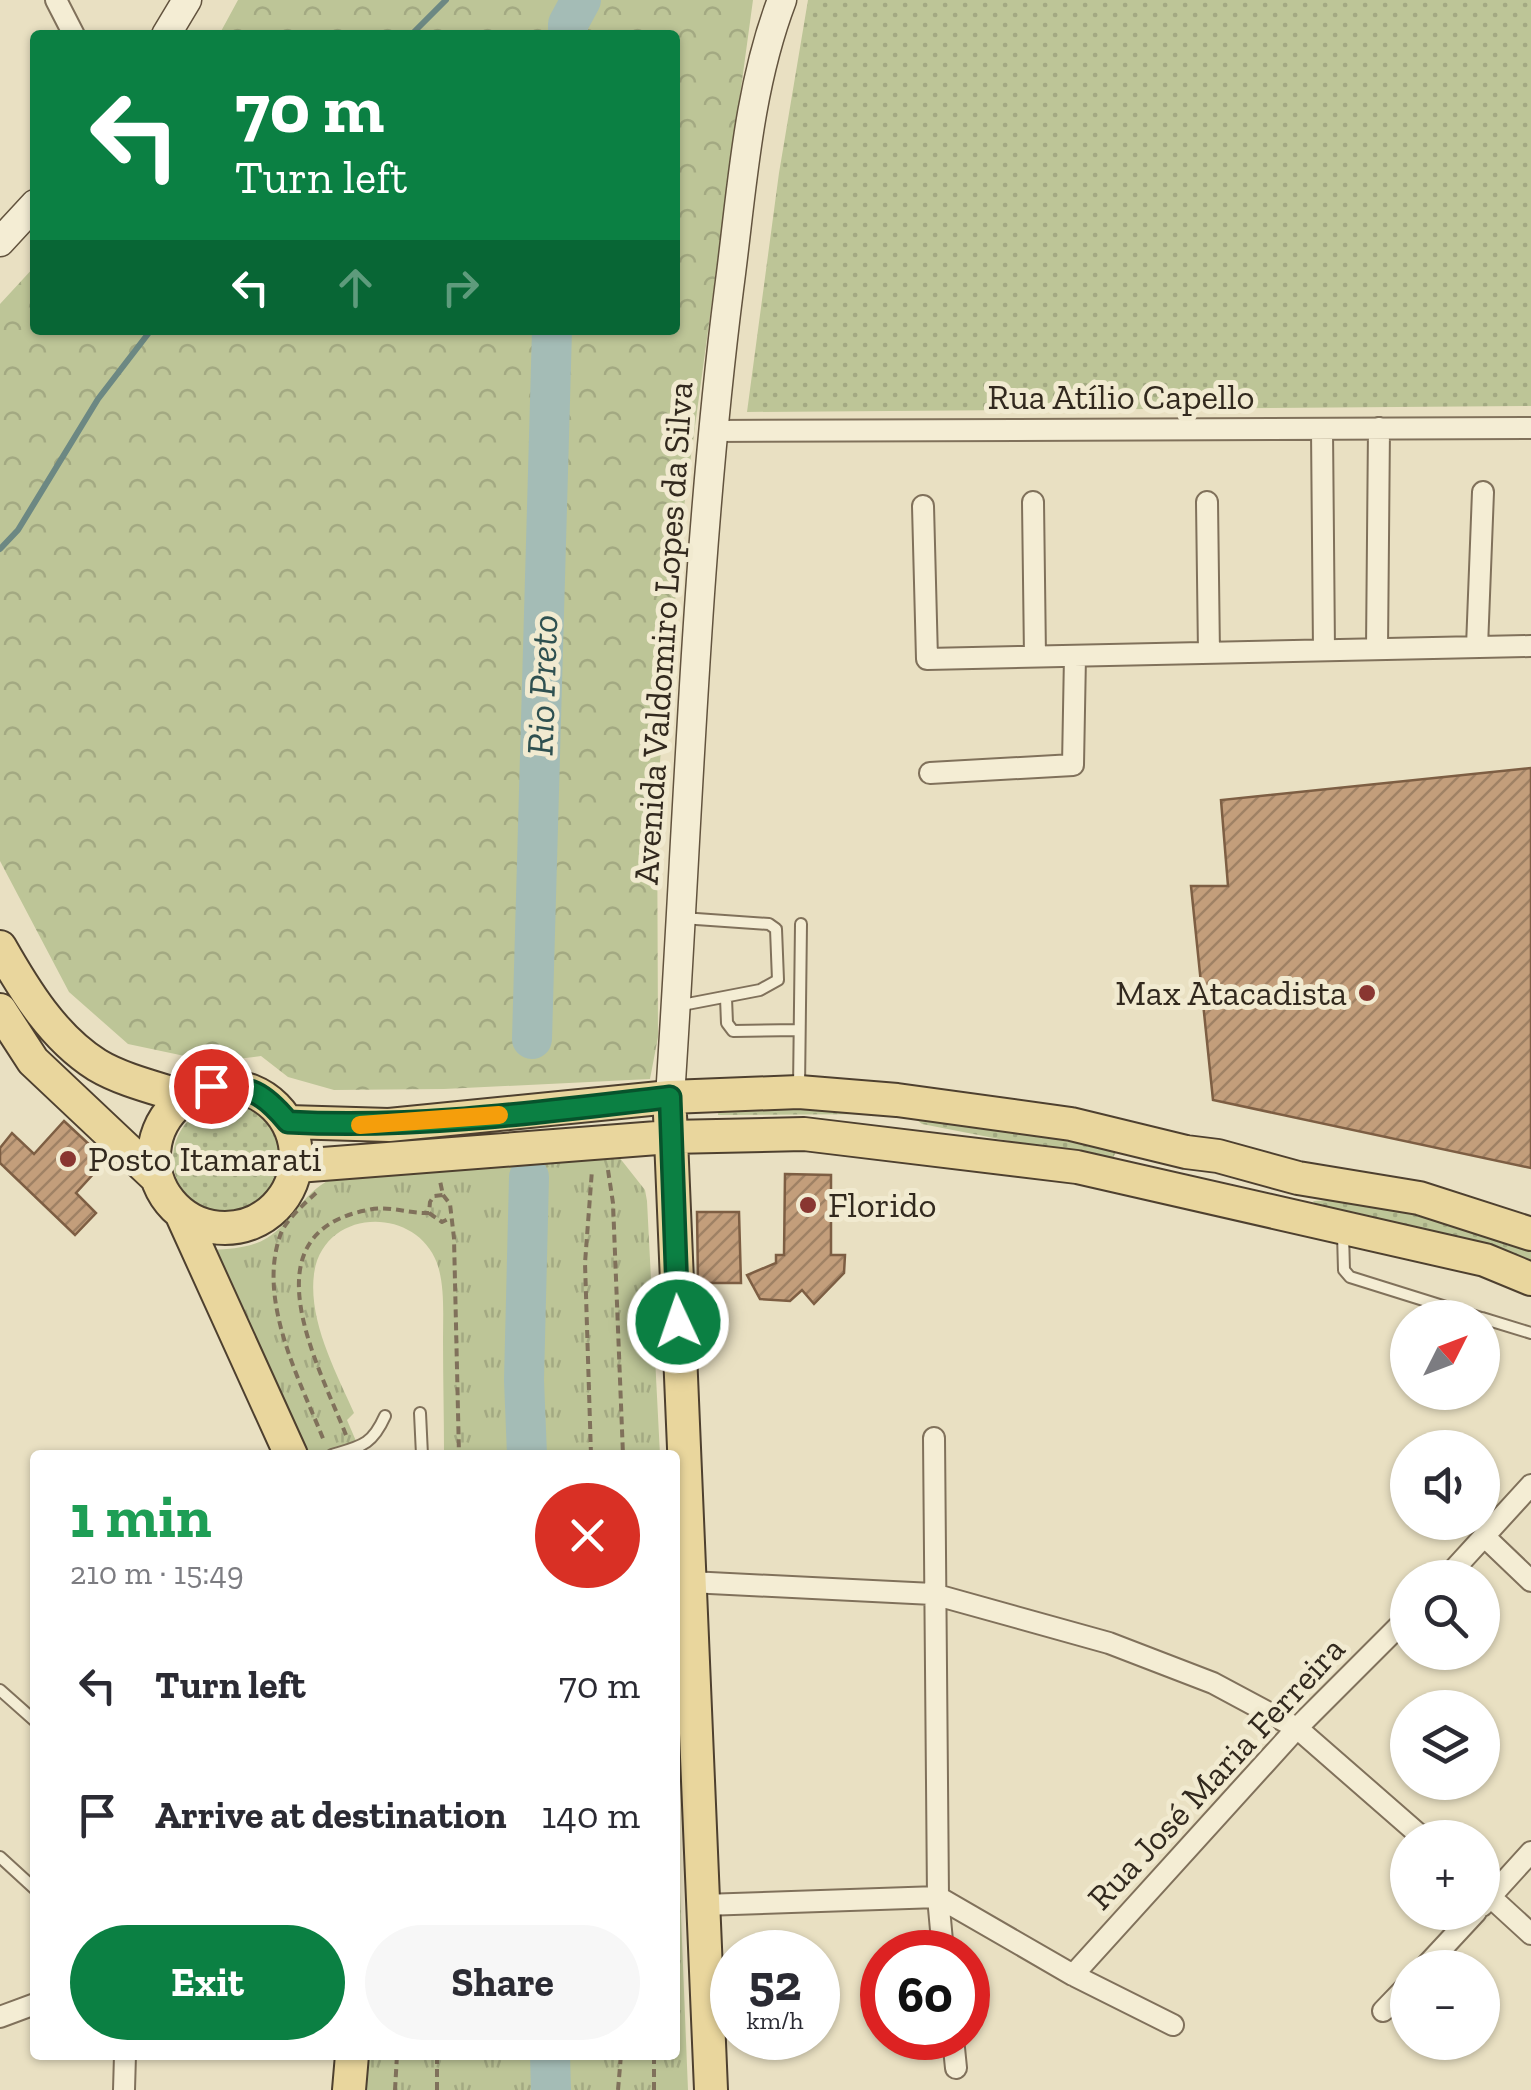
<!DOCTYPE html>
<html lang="en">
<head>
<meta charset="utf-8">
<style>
  :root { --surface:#fff; --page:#f7f7f7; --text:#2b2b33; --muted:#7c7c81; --accent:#0b8043 }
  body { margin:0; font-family:"Zilla Slab",serif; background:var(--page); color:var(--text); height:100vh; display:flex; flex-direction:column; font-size:38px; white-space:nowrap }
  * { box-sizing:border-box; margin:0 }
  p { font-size:32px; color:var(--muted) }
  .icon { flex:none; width:55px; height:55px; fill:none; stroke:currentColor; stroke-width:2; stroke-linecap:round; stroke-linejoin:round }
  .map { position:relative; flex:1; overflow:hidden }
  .side { position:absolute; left:30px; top:1450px; width:650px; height:610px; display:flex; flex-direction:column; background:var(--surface); border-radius:10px; box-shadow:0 2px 8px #0004 }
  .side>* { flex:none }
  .top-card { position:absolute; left:30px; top:30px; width:650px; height:305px; border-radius:10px; box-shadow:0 2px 8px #0004; background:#0b8043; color:#fff; overflow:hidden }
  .needle { width:65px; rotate:48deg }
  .tools { position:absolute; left:1390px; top:1300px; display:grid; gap:20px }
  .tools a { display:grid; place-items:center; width:110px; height:110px; border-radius:50%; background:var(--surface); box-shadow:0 2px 8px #0004; font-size:50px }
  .speed { position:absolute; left:710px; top:1930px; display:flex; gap:20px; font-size:50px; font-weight:700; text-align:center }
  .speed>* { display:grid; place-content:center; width:130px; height:130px; border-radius:50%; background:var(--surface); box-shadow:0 2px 8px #0004; line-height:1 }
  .speed small { font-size:25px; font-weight:400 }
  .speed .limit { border:15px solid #d22; background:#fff; color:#111 }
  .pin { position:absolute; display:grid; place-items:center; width:85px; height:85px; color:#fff; margin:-42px; border:5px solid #fff; border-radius:50%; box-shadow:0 2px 10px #0007 }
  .me { position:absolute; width:110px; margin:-55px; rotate:357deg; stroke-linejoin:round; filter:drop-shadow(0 0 8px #0008) }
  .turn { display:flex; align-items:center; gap:35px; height:210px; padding:0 40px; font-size:45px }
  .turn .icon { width:130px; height:130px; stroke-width:2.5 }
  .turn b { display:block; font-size:70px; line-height:85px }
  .lanes { display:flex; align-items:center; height:95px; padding:0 40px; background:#0003; justify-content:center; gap:50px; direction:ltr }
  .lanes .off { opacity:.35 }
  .round { display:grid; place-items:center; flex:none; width:105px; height:105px; border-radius:52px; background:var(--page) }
  .headline { display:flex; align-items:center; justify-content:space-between; height:170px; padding:0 40px }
  h1 { font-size:60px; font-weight:700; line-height:75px; color:#1e9e55 }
  .primary-button { display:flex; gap:20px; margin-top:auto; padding:20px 40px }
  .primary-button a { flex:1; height:115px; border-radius:60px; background:var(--accent); color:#fff; font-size:40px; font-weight:700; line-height:115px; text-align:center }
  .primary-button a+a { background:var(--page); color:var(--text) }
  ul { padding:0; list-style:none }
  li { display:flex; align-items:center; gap:30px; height:130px; padding:0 40px }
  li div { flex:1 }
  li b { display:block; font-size:38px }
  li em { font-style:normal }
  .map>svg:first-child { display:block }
  .grass { fill:url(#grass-dots) }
  .forest { fill:url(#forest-crowns) }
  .park { fill:url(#park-tufts) }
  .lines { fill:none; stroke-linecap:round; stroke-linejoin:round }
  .stream { stroke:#6c8883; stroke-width:6 }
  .river { stroke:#a4bcb6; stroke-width:40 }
  .building { fill:url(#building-hatch); stroke:#7d5e43; stroke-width:2.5 }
  .lane-casing { stroke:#80715b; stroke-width:14 }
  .street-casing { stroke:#80715b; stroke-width:24 }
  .secondary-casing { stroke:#62533e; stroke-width:31 }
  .primary-casing { stroke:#4e402f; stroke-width:36 }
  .path { stroke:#80715b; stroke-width:4; stroke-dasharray:8 5; stroke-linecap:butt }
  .lane { stroke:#f4edd4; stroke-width:10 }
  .street { stroke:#f4edd4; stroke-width:20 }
  .secondary { stroke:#f4edd4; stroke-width:28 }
  .primary { stroke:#e9d69d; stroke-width:32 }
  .route-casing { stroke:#07532c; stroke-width:25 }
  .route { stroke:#0b8043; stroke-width:18 }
  .slow { stroke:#f59e0b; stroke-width:18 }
  .poi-dot { fill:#893631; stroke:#f1ead0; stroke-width:4 }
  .labels { text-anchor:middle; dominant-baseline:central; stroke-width:10; stroke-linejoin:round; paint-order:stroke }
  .street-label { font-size:35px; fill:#32291e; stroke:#f1ead0 }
  .poi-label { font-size:35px; fill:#32291e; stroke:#f1ead0; text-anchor:start }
  .water-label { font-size:38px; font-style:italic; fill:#2e5050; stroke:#f1ead0 }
</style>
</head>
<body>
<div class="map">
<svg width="1531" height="2090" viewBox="0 0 1531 2090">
  <defs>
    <pattern id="grass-dots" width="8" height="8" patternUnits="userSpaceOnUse" patternTransform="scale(2.5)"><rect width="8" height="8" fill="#bdc597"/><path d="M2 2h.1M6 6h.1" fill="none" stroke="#a3a982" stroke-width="1.8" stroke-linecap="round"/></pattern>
    <pattern id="forest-crowns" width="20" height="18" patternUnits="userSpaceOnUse" patternTransform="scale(2.5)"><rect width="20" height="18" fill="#bdc597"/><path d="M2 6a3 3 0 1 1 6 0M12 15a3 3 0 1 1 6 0" fill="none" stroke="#a3a982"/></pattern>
    <pattern id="park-tufts" width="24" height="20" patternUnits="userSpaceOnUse" patternTransform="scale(2.5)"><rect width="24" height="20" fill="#bdc597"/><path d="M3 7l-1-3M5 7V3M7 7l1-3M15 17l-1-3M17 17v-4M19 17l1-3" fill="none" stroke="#a3a982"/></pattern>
    <pattern id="building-hatch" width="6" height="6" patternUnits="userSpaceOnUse" patternTransform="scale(2.5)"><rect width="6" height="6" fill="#c39e7b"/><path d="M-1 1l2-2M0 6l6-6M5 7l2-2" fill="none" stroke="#9f8164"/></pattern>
  </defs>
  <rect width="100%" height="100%" fill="#e9e0c2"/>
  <path class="grass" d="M808 0H1531V406L747 412 779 173Z
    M173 1159a56 56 0 1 1 112 0a56 56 0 1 1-112 0Z
    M719 1104 888 1114 718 1115Z
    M918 1111 1118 1149 1111 1161 922 1124 917 1120Z
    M1336 1200 1490 1225 1531 1243V1265L1323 1214 1313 1201Z"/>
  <path class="forest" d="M238 0H753L684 507 657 793 658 1037 650 1079 444 1089 334 1090 288 1077 261 1056 213 1062 128 1044 69 992 0 861V304L35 266V330H675V35H219Z"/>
  <path class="park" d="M619 1157 645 1190 647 1201 660 1455H444C444 1417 443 1378 443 1340 443 1315 445 1286 437 1263 415 1205 323 1208 314 1274 308 1321 336 1372 354 1413L347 1420 362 1455H304L213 1250C231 1249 251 1248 267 1238 292 1223 301 1194 331 1179Z
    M675 1767 688 2090H365L367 2055H675Z"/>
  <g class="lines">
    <path class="stream" d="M411 35 446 0
      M0 549 18 530 98 399 151 330"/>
    <path class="river" d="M568 35V24L581 0
      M532 1039 552 330
      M527 1455 524 1380 529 1177
      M550 2055 551 2090"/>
  </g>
  <path class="building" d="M1531 768V1168L1213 1100 1191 886H1228L1221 800Z
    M64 1121 106 1160 76 1193 96 1213 75 1235 0 1163V1148L12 1133 34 1154Z
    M785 1174 831 1175V1255H845L844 1273 814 1304 802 1290 790 1301 760 1299 747 1275 776 1263V1255H784Z
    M697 1212H739L741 1283H698Z"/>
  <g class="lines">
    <defs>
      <path id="lane" d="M726 998 727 1023 733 1031 799 1030
        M677 1006 760 990 778 980 776 929 769 924 682 918
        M799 1088 801 924
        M1343 1234 1344 1270 1350 1277 1481 1318
        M1482 1318 1531 1333
        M420 1413 422 1455
        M332 1455C362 1446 372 1445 385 1416
        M0 1690 35 1721
        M0 1857 35 1889"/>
      <path id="street" d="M56 0 74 35
        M1322 430 1324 650
        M711 431 1531 428
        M1033 502 1035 656
        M1207 502 1209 653
        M923 506 927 659 1531 646
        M1477 647 1483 492
        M1377 649 1379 428
        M930 773 1073 765 1075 656
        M934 1438 938 1897 943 1952
        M1486 1538 1531 1581
        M1446 1578 1531 1485
        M690 1582 933 1594 1109 1643 1213 1683 1297 1728 1423 1838
        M1484 1891 1531 1934
        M703 1905 938 1897 1073 1975 1173 2025
        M1482 1906 1531 1852
        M1424 1968 1476 1912
        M1073 1975 1297 1728 1408 1617
        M1383 2011 1408 1985
        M0 2017 35 2004
        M953 2038 956 2068
        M124 2090 125 2055"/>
      <path id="secondary" d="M166 35 187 0
        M0 242 35 204
        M670 1097C688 828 695 557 729 289 742 192 747 92 782 0"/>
      <path id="primary" d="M0 947C25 991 53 1037 97 1065 122 1080 156 1088 184 1097
        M0 1010 33 1061 156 1177
        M154 1157a71 71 0 1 1 142 0a71 71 0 1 1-142 0Z
        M670 1115 711 2090
        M288 1122 389 1125 670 1097 799 1092 897 1100 1071 1124 1186 1152 1218 1156 1298 1178 1419 1198 1531 1234
        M297 1166 670 1137 804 1134 1077 1167 1485 1260 1531 1279
        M181 1213 291 1455
        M349 2090 352 2055"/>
    </defs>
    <use href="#lane" class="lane-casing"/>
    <use href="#street" class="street-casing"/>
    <use href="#secondary" class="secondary-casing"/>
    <use href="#primary" class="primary-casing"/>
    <path class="path" d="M608 1170 613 1203 623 1455
      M316 1193C305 1203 287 1219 281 1233 256 1300 300 1380 324 1441
      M443 1195 450 1204 454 1238 459 1455
      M429 1213 442 1222 450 1218
      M346 1435C318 1364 245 1233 368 1210 390 1205 408 1214 429 1213L430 1202 434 1196 443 1195 440 1181
      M591 1455 585 1263 592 1170
      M395 2090 397 2055
      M437 2090V2055
      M618 2090 621 2055
      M654 2090V2055"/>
    <use href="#lane" class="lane"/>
    <use href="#street" class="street"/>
    <use href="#secondary" class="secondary"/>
    <use href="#primary" class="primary"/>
  </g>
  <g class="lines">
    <defs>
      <path id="route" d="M211 1086C250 1086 263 1092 288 1122 416 1129 543 1112 670 1097L678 1322"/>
    </defs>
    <use href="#route" class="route-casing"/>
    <use href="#route" class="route"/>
    <path class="slow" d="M360 1125 499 1115"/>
  </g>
  <g class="poi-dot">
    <circle cx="1367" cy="993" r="10"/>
    <circle cx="68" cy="1159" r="10"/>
    <circle cx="808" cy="1205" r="10"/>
  </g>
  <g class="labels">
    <g class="street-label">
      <text x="1121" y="397">Rua Atílio Capello</text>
      <text transform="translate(663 633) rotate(-86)">Avenida Valdomiro Lopes da Silva</text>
      <text transform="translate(1216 1773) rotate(-47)">Rua José Maria Ferreira</text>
    </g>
    <g class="poi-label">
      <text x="1347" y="993" text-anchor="end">Max Atacadista</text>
      <text x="88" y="1159">Posto Itamarati</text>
      <text x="828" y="1205">Florido</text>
    </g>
    <g class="water-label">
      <text transform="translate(542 685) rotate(-88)">Rio Preto</text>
    </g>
  </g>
</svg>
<div class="tools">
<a><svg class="needle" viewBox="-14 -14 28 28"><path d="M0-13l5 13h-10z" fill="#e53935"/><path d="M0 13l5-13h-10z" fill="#7c7c81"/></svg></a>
<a><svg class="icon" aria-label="sound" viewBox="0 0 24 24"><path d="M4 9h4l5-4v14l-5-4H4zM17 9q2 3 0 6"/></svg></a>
<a><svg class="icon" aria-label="search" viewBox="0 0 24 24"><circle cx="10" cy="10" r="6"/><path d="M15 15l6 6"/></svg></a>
<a><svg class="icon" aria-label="layers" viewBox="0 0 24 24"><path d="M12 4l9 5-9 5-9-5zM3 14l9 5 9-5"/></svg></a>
<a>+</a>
<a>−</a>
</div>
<div class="speed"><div>52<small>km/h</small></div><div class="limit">60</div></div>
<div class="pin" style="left:211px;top:1086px;background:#d93025"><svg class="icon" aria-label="arrive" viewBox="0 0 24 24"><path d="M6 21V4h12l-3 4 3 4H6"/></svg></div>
<svg class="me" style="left:678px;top:1322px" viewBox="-20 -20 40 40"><circle r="17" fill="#0b8043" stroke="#fff" stroke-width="3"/><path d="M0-11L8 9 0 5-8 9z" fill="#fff"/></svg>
<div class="top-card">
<div class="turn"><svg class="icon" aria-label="left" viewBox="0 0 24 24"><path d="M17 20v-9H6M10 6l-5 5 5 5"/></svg><div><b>70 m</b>Turn left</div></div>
<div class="lanes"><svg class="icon" aria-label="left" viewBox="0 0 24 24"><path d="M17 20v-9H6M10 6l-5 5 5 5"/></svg><svg class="icon off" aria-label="ahead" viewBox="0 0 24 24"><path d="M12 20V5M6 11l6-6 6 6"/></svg><svg class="icon off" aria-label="right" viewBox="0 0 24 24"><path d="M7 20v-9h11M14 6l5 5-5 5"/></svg></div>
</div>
<section class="side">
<div class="headline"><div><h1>1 min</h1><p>210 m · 15:49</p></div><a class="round" style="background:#d93025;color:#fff"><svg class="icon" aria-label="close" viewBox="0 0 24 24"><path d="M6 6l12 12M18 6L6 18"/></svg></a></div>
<ul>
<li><svg class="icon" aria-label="left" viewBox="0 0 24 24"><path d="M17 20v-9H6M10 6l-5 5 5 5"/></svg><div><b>Turn left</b></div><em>70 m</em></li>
<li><svg class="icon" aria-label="arrive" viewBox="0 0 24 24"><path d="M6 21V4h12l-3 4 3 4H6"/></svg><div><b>Arrive at destination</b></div><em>140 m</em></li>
</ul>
<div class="primary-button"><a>Exit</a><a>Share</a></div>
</section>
</div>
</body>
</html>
